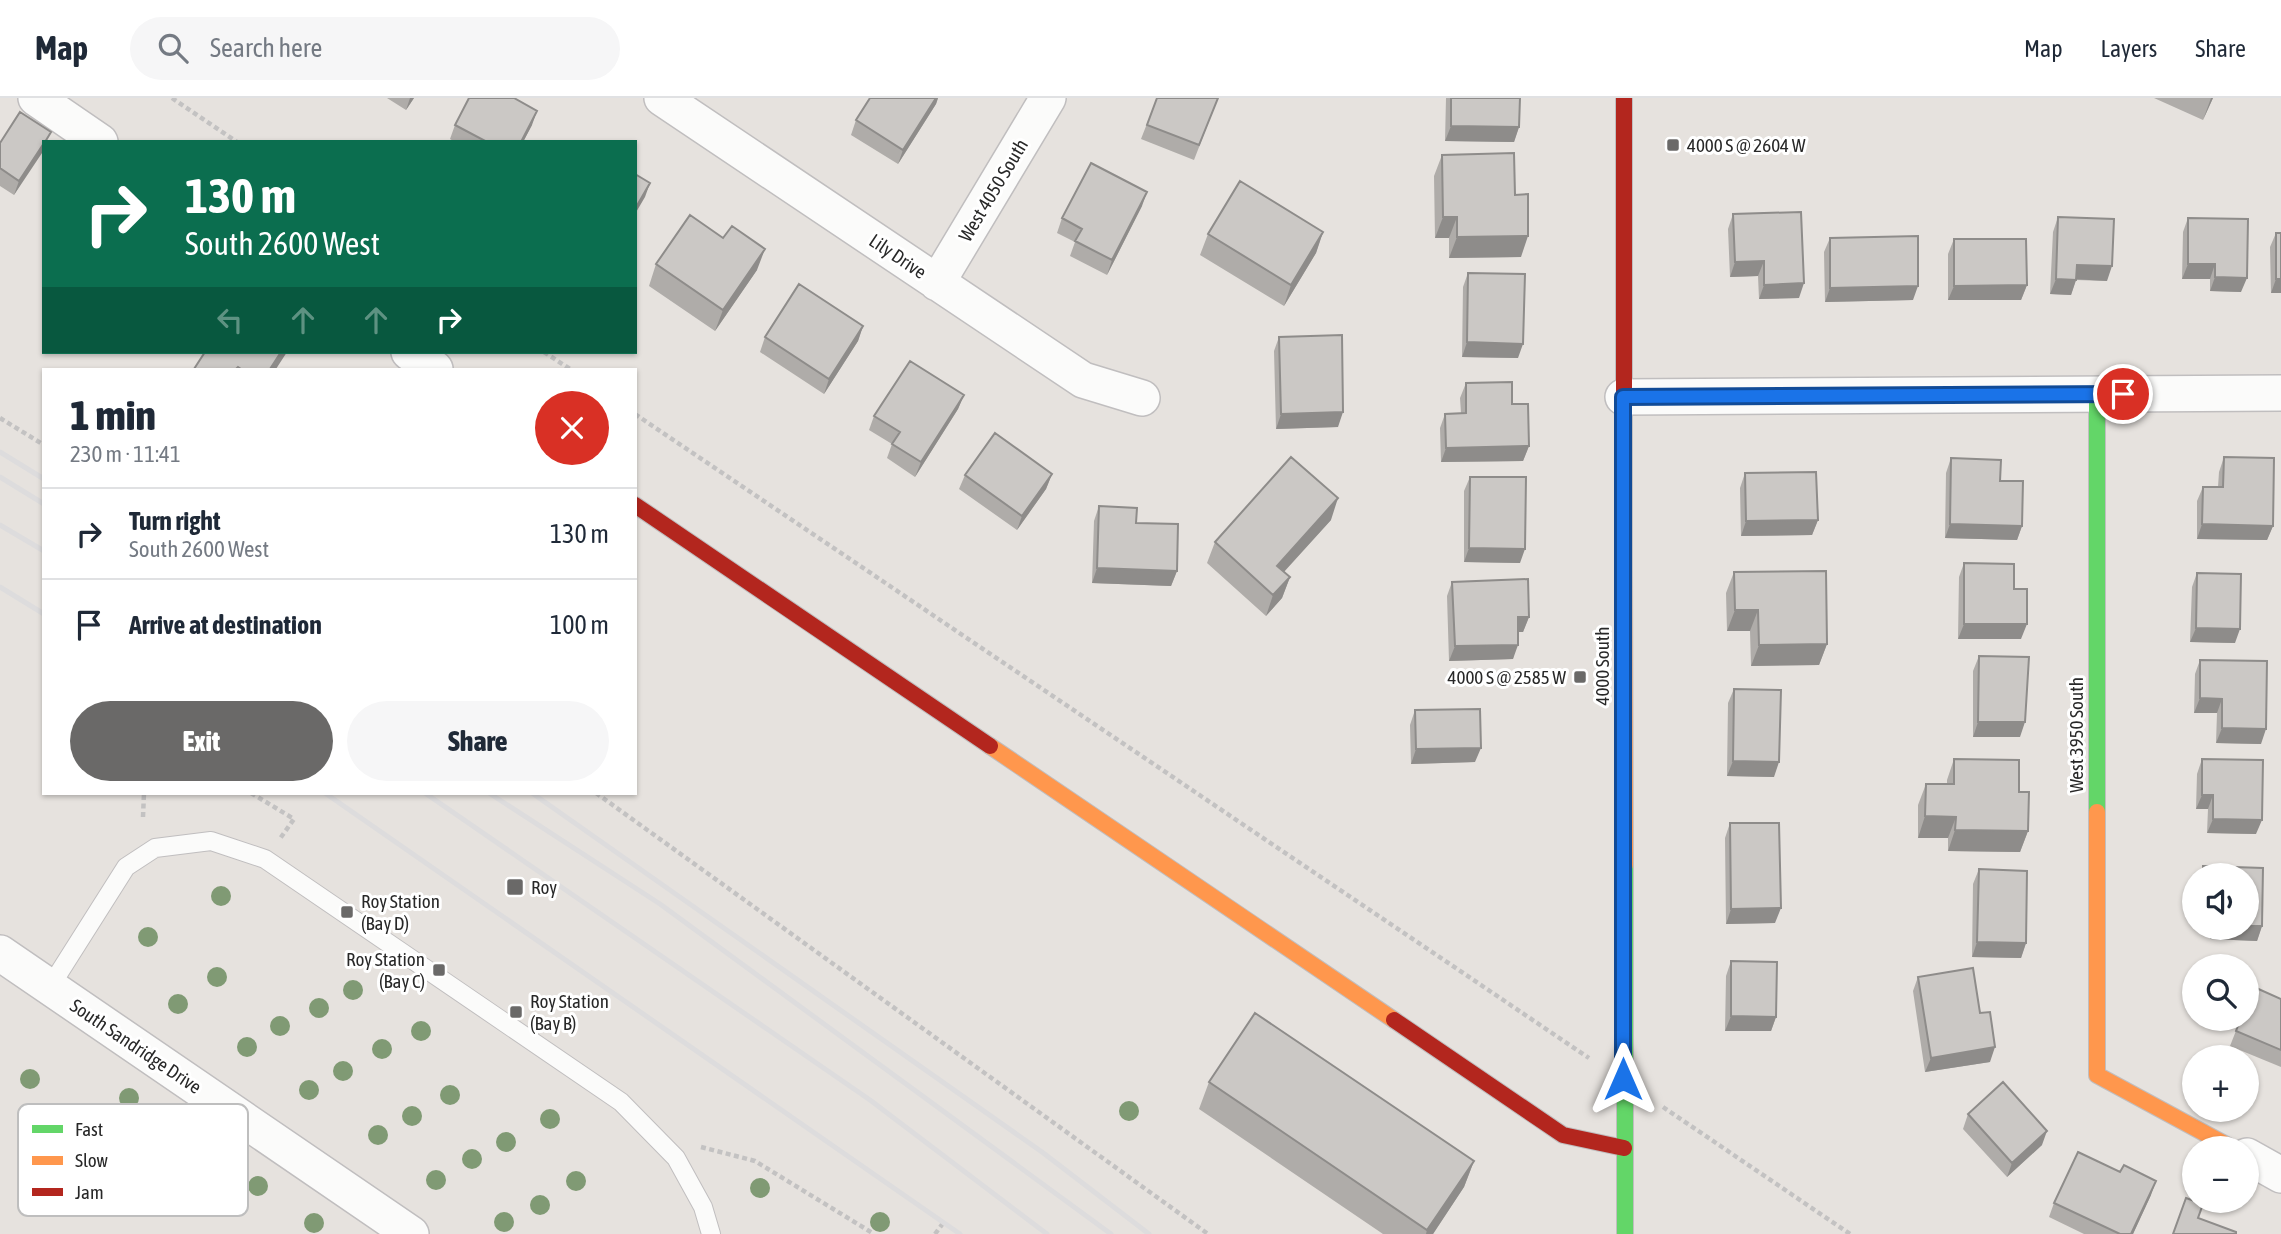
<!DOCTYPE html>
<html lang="en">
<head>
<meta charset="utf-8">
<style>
  :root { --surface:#fff; --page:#f6f6f7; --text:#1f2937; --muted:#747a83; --line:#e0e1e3; --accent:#6a6968 }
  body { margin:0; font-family:"Asap Condensed",sans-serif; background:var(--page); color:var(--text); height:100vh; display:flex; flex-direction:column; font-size:26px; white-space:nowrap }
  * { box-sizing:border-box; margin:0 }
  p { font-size:23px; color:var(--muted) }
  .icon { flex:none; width:38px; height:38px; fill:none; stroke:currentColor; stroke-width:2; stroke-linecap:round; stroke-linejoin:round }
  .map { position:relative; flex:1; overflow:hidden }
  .panel { position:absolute; left:42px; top:270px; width:595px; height:427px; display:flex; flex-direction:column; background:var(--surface); border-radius:0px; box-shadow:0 2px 5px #0004 }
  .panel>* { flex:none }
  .hud { position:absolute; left:42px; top:42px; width:595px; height:214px; border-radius:0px; box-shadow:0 2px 5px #0004; background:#0b6e4f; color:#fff; overflow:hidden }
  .buttons { position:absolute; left:2182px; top:765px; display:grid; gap:14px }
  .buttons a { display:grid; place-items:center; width:77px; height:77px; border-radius:50%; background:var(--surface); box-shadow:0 2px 5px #0004; font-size:35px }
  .pin { position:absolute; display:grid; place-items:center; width:60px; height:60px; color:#fff; margin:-30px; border:4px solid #fff; border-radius:50%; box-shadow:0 2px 7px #0007 }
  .me { position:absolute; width:77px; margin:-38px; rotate:0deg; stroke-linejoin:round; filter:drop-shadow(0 0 5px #0008) }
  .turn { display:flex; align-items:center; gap:24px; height:147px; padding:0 28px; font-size:32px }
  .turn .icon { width:91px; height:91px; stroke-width:2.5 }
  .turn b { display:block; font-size:49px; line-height:60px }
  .lanes { display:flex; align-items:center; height:66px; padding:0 28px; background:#0003; justify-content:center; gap:35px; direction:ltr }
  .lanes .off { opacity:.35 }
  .round { display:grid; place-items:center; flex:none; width:74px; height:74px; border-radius:37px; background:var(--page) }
  .head { display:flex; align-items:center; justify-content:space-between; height:119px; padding:0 28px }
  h1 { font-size:42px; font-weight:800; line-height:52px }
  .primary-button { display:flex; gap:14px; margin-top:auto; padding:14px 28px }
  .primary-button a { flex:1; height:80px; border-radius:42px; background:var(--accent); color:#fff; font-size:28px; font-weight:800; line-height:80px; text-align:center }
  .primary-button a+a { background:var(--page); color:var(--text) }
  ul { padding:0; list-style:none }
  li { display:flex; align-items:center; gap:21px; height:91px; padding:0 28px; border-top:2px solid var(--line) }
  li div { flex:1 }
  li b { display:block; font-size:26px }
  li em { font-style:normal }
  header { display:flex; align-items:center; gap:42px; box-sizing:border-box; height:98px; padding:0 35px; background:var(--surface); border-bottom:2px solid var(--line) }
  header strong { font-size:33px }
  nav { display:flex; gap:38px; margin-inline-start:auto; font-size:24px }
  .search { width:490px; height:63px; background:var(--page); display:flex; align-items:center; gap:18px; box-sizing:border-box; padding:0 24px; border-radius:38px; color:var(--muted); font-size:26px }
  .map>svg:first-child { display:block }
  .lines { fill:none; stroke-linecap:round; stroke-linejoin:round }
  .lane-casing { stroke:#c0bebf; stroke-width:20 }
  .street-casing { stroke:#c0bebf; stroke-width:38 }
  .fast-casing { stroke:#c0bebf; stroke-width:18 }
  .slow-casing { stroke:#c0bebf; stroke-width:18 }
  .jam-casing { stroke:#c0bebf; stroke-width:18 }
  .path { stroke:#c3c2c2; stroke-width:4.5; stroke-dasharray:5 3.5; stroke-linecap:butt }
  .lane { stroke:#fbfbfa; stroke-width:18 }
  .street { stroke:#fbfbfa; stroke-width:35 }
  .fast { stroke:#63d668; stroke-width:16 }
  .slow { stroke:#ff974d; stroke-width:16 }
  .jam { stroke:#b3261e; stroke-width:16 }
  .rail { stroke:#dddcdd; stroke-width:5 }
  .tree { fill:#809a74 }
  .wall { fill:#afaca9 }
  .shaded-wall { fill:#8e8c8a }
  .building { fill:#cbc8c5; stroke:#8e8c8a; stroke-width:2 }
  .route-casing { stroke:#114b97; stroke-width:18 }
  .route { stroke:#1a73e8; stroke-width:12 }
  .poi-dot { fill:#6a6968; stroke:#fff; stroke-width:2.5 }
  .labels { text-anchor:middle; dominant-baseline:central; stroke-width:6; stroke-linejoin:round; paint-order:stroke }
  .poi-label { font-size:19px; fill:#282828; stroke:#fff; text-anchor:start }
  .street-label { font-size:19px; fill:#282828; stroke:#fff }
  .key { fill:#fff; stroke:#bebebe; stroke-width:2 }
  .key-label { font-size:19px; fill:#282828 }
</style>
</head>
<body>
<header>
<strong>Map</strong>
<div class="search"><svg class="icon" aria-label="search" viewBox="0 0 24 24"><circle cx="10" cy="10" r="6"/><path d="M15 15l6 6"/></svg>Search here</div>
<nav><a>Map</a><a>Layers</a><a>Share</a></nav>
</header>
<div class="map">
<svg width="2281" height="1136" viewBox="0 0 2281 1136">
  <rect width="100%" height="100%" fill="#e6e2de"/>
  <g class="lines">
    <defs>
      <path id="lane" d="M50 889 126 769 155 750 211 743 265 761 621 1004 676 1060 703 1109 711 1136"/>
      <path id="street" d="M36 0 100 44
        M662 0 1083 282 1142 300
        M937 185 1048 0
        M409 254 435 271
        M1623 299 2281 295
        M0 855 411 1136
        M2247 1058 2281 1077"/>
      <path id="fast" d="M2097 296V714
        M1625 767V1136"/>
      <path id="slow" d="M1624 471 1625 767
        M990 648 1394 922
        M2097 714V977L2232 1050"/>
      <path id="jam" d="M1624 0V471
        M635 407 990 648
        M1394 922 1563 1037 1624 1050"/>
    </defs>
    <use href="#lane" class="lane-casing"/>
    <use href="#street" class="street-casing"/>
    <use href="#fast" class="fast-casing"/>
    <use href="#slow" class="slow-casing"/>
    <use href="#jam" class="jam-casing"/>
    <path class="path" d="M172 0 237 44
      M544 254 570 271
      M635 316 1589 960
      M0 320 44 347
      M251 695 294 721 279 742
      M596 695 1208 1136
      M143 719 144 695
      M1663 1009 1850 1136
      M701 1049 755 1063 874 1136
      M935 1136 944 1124"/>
    <use href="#lane" class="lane"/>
    <use href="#street" class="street"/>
    <use href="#fast" class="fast"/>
    <use href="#slow" class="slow"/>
    <use href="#jam" class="jam"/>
    <path class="rail" d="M0 354 44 381
      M0 379 44 406
      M0 427 44 453
      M0 489 44 516
      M325 695 960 1136
      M425 695 870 1002 1047 1136
      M489 695 660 806 1111 1136
      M532 695 1042 1054 1149 1136"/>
  </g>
  <g class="tree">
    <circle cx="221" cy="798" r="10"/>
    <circle cx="148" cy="839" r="10"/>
    <circle cx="217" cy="879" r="10"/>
    <circle cx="353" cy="892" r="10"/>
    <circle cx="178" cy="906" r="10"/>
    <circle cx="319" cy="910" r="10"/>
    <circle cx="280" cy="928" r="10"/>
    <circle cx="421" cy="933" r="10"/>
    <circle cx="247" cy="949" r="10"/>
    <circle cx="382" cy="951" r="10"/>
    <circle cx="343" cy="973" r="10"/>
    <circle cx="30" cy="981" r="10"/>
    <circle cx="309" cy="992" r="10"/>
    <circle cx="450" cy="997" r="10"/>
    <circle cx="129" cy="1000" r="10"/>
    <circle cx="1129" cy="1013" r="10"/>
    <circle cx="412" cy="1018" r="10"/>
    <circle cx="550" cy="1021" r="10"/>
    <circle cx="378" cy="1037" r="10"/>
    <circle cx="506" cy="1044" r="10"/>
    <circle cx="472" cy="1061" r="10"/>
    <circle cx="436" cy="1082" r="10"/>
    <circle cx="576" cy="1083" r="10"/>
    <circle cx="258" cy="1088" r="10"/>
    <circle cx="760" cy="1090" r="10"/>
    <circle cx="540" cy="1107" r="10"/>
    <circle cx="504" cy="1124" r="10"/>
    <circle cx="880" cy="1124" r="10"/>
    <circle cx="314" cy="1125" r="10"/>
  </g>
  <path class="wall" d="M387 0H414L406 12Z
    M870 0H938L936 6 898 66 851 37 856 22Z
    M1157 0H1218L1194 62 1141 41Z
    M1446 0H1520L1519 29 1514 44 1445 43Z
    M2154 0H2213L2203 22Z
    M455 27H532L523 44H455L450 41Z
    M51 34 14 97 0 88V45Z
    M1442 57 1515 97 1521 159 1449 160V140H1435L1434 78Z
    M1142 108 1107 177 1070 158 1075 144 1057 135 1062 120Z
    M1733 116 1799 200 1759 201 1758 178 1730 179 1728 131Z
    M2058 119 2107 183 2076 182 2071 197 2050 196 2053 134Z
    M2188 120 2241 194 2210 193V181H2182L2183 134Z
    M1323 134 1316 155 1284 208 1200 157 1208 136Z
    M2276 135H2281V195H2271L2270 149Z
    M723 140 757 172 715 233 649 188 656 166Z
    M1830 140 1913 202 1825 204 1824 154Z
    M1954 141 2027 187 2021 202H1948V156Z
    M1468 175 1518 260 1462 259 1463 189Z
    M863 228 858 243 824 296 760 254 765 239Z
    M1279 239 1338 329 1276 331 1274 253Z
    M1466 285 1512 306 1529 348 1523 363 1441 364 1440 330 1445 316 1461 315 1460 300Z
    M964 297 958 311 915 379 887 360 892 346 869 332 874 318Z
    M2224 359 2273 428 2267 442 2197 441V403L2203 389H2218L2219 374Z
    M1951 360 2000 383 2022 428 2017 442 1945 440 1946 375Z
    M1745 375 1818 422 1812 437 1741 438 1740 390Z
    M1052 376 1046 391 1017 432 959 391 965 377Z
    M1470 379 1520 465 1464 464V393Z
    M1099 408 1136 425 1177 473 1171 488 1092 485 1094 423Z
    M1331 422 1284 474 1290 479 1282 500 1266 518 1207 465 1215 444Z
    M1964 465 2014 491 2021 541H1958L1959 479Z
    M1734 474 1827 546 1819 567 1751 568 1750 533H1727L1726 495Z
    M2197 475 2235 545 2190 544 2192 489Z
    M1452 484 1529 519 1523 534H1518L1513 561 1449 563 1447 498Z
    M1979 558 2020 639H1973V573Z
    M2200 562 2261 646 2216 645 2217 615H2194L2195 576Z
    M1734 591 1774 679 1727 678 1728 605Z
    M1415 612 1475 664 1411 666 1410 627Z
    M1954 661 2019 694 2028 733 2020 754 1948 753V740H1918V707L1926 686H1947V682Z
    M2202 661 2256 736 2207 735 2208 711H2196L2197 676Z
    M1730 725 1775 825 1726 826 1725 740Z
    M2203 768 2263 770 2262 828 2257 843 2210 841V830H2247V777H2200Z
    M1979 771 2026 845 2021 860 1972 859 1973 786Z
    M1731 863 1776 919 1771 933H1725L1726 878Z
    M1918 879 1980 915 1990 964 1925 974 1913 893Z
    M2281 901V969L2230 948 2241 920Z
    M1209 984 1474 1063 1464 1089 1433 1136H1383L1199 1011Z
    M1968 1016 2042 1047 2007 1079 1963 1031Z
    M2151 1097 2133 1136H2084L2049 1119 2054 1105Z"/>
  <path class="shaded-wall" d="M410 0H414L406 12Z
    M936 0H938L936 6 898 66 903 52Z
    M2211 0H2213L2203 22Z
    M537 13 532 27 523 44H521Z
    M1451 28 1519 29 1514 44 1445 43Z
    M44 45V52L14 97 19 83Z
    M650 85 645 99 635 116V111Z
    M1147 94 1142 108 1107 177 1112 162Z
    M1443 119H1457L1449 140H1435Z
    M1323 134 1316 155 1284 208 1291 187Z
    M1528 138 1521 159 1449 160 1457 139Z
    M765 151 757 172 715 233 723 212Z
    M1764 163 1758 178 1730 179 1735 164Z
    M2188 166H2215L2210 181H2182Z
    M2077 167 2112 168 2107 183 2072 181Z
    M2215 179 2247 180 2241 194 2210 193Z
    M2056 181 2076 182 2071 197 2050 196Z
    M2276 181H2281V195H2271Z
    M1804 185 1799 200 1759 201 1764 187Z
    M2027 187 2021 202H1948L1954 188Z
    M1918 188 1913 202 1825 204 1830 190Z
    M863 228 858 243 824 296 829 281Z
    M1467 244 1523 246 1518 260 1462 259Z
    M281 254H287L276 271H270Z
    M964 297 958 311 915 379 921 364Z
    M1343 314 1338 329 1276 331 1281 316Z
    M1529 348 1523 363 1441 364 1446 350Z
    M1052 376 1046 391 1017 432 1022 418Z
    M1338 400 1331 422 1270 489 1277 468Z
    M1818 422 1812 437 1741 438 1746 423Z
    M1950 426 2022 428 2017 442 1945 440Z
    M2202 426 2273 428 2267 442 2197 441Z
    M1469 450 1525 451 1520 465 1464 464Z
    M1097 470 1177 473 1171 488 1092 485Z
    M1290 479 1282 500 1266 518 1273 497Z
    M1735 512H1758L1750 533H1727Z
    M1518 519H1529L1523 534H1512Z
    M1964 526H2027L2021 541H1958Z
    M2196 530 2240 531 2235 545 2190 544Z
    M1827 546 1819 567 1751 568 1759 547Z
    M1518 547 1513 561 1449 563 1455 548Z
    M2200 600 2222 601 2217 615H2194Z
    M1978 624H2025L2020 639H1973Z
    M2222 630 2266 631 2261 646 2216 645Z
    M1481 650 1475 664 1411 666 1416 651Z
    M1733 663 1779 664 1774 679 1727 678Z
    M2202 697H2213L2208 711H2196Z
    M1925 718 1956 719 1948 740H1918Z
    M2213 721 2262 722 2256 736 2207 735Z
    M1955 732 2028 733 2020 754 1948 753Z
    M1781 810 1775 825 1726 826 1731 811Z
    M2247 828H2262L2257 843 2210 841 2214 830H2247Z
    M1977 844 2026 845 2021 860 1972 859Z
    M1731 918 1776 919 1771 933H1725Z
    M1995 949 1990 964 1925 974 1931 960Z
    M2047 1033 2042 1047 2007 1079 2012 1065Z
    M1474 1063 1464 1089 1433 1136H1426L1427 1132Z
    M2156 1083 2151 1097 2133 1136H2131Z"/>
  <path class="building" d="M469 0H514L537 13 521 44H487L455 27Z
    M870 0H936L903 52 856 22Z
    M1157 0H1218L1199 47 1147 27Z
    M1451 0H1520L1519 29 1451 28Z
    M20 14 51 34 45 44H44V45L19 83 0 70V45Z
    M1514 55 1515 97 1528 96V138L1457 139V119H1443L1442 57Z
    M1091 65 1147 94 1112 162 1075 143 1082 131 1062 120Z
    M635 76 650 85 635 111Z
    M1240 83 1323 134 1291 187 1208 136Z
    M1801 114 1804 185 1764 187V163L1735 164 1733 116Z
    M690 117 723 140 732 128 765 151 723 212 656 166Z
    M2058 119 2114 121 2112 168 2077 167 2076 182 2056 181Z
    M2188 120 2248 121 2247 180 2215 179V166H2188Z
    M2276 135H2281V181H2276Z
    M1918 138V188L1830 190V140Z
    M1954 141H2026L2027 187 1954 188Z
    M1468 175 1525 176 1523 246 1467 244Z
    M799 186 863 228 829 281 765 239Z
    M1342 237 1343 314 1281 316 1279 239Z
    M205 254H281L270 271H241L238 269 236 271H194Z
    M910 263 964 297 921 364 892 346 900 334 874 318Z
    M1512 284V306H1528L1529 348 1446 350 1445 316 1466 315V285Z
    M995 335 1052 376 1022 418 965 377Z
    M1291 359 1338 400 1277 468 1290 479 1273 497 1215 444Z
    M2224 359 2274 360 2273 428 2202 426 2203 389H2223Z
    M1951 360 2001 362 2000 383H2023L2022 428 1950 426Z
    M1816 374 1818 422 1746 423 1745 375Z
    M1470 379H1526L1525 451 1469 450Z
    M1099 408 1137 410 1136 425 1178 426 1177 473 1097 470Z
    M1964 465 2014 466V491H2027V526H1964Z
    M1826 473 1827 546 1759 547 1758 512H1735L1734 474Z
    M2197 475 2241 476 2240 531 2196 530Z
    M1528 481 1529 519H1518V547L1455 548 1452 484Z
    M1979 558 2029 559 2025 624H1978Z
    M2200 562 2267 563 2266 631 2222 630V601L2200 600Z
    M1734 591 1781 592 1779 664 1733 663Z
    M1480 611 1481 650 1416 651 1415 612Z
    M1954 661 2019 662V694H2029L2028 733 1955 732 1956 719 1925 718 1926 686H1954Z
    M2202 661 2263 662 2262 722 2213 721V697H2202Z
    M1730 725H1779L1781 810 1731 811Z
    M2203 768 2263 770 2262 828H2247V777H2203Z
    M1979 771 2027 773 2026 845 1977 844Z
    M1731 863 1777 864 1776 919 1731 918Z
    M1973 870 1980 915 1990 914 1995 949 1931 960 1918 879Z
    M2254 889 2281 901V952L2236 933 2241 920H2247V906Z
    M1255 915 1474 1063 1427 1132 1209 984Z
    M2003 984 2047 1033 2012 1065 1968 1016Z
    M2078 1054 2120 1074 2124 1067 2156 1083 2131 1136H2120L2054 1105Z
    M2186 1100 2203 1106 2198 1120 2236 1134V1136H2173Z"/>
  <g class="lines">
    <defs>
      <path id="route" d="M1623 981V299L2123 296"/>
    </defs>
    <use href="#route" class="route-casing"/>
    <use href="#route" class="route"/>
  </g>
  <g class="poi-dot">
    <rect x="1666" y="40" width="14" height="14" rx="3.5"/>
    <rect x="1573" y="572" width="14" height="14" rx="3.5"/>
    <rect x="506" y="780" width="18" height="18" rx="3.5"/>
    <rect x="340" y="807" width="14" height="14" rx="3.5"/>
    <rect x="432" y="865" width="14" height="14" rx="3.5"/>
    <rect x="509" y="907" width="14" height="14" rx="3.5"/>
  </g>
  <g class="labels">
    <g class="poi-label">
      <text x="1687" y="47">4000 S @ 2604 W</text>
      <text x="1566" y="579" text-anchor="end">4000 S @ 2585 W</text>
      <text x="531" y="789">Roy</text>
      <text x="361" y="803">Roy Station<tspan x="361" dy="22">(Bay D)</tspan></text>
      <text x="425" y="861" text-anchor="end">Roy Station<tspan x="425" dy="22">(Bay C)</tspan></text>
      <text x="530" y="903">Roy Station<tspan x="530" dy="22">(Bay B)</tspan></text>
    </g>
    <g class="street-label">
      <text transform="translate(993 92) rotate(-59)">West 4050 South</text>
      <text transform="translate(898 158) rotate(34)">Lily Drive</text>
      <text transform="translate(1602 568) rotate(-90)">4000 South</text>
      <text transform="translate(2076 637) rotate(-90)">West 3950 South</text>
      <text transform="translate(136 948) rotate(34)">South Sandridge Drive</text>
    </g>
  </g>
  <rect x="18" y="1006" width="230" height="112" rx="10" class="key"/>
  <rect x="32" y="1027" width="31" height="8" fill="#63d668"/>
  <rect x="32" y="1058" width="31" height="9" fill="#ff974d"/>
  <rect x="32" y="1090" width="31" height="8" fill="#b3261e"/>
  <g class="key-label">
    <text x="75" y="1038">Fast</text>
    <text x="75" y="1069">Slow</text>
    <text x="75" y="1101">Jam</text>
  </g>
</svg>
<div class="buttons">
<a><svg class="icon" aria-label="sound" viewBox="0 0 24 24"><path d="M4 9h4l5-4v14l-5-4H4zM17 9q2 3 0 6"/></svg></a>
<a><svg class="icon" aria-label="search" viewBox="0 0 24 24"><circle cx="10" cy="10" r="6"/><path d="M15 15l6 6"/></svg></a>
<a>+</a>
<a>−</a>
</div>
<div class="pin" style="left:2123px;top:296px;background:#d93025"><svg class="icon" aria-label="arrive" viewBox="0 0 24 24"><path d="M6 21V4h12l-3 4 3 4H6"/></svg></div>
<svg class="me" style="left:1623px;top:981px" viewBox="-20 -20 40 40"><path d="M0-17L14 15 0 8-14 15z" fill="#1a73e8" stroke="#fff" stroke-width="4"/></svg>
<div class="hud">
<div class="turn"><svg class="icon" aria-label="right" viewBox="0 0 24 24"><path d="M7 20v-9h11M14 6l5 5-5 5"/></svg><div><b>130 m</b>South 2600 West</div></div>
<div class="lanes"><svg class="icon off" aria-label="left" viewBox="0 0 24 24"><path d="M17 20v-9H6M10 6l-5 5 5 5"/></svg><svg class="icon off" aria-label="ahead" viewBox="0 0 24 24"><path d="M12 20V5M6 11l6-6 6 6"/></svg><svg class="icon off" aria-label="ahead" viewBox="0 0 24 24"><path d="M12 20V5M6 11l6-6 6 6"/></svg><svg class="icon" aria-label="right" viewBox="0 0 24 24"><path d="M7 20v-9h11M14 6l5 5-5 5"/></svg></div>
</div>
<section class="panel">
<div class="head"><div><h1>1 min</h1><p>230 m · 11:41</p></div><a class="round" style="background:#d93025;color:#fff"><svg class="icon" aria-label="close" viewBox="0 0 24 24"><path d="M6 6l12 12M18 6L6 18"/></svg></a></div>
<ul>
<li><svg class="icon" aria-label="right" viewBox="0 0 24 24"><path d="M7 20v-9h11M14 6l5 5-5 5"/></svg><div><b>Turn right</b><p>South 2600 West</p></div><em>130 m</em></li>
<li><svg class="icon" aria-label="arrive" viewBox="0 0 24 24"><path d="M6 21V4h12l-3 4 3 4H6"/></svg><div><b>Arrive at destination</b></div><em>100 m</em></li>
</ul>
<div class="primary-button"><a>Exit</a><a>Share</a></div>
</section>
</div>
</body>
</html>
